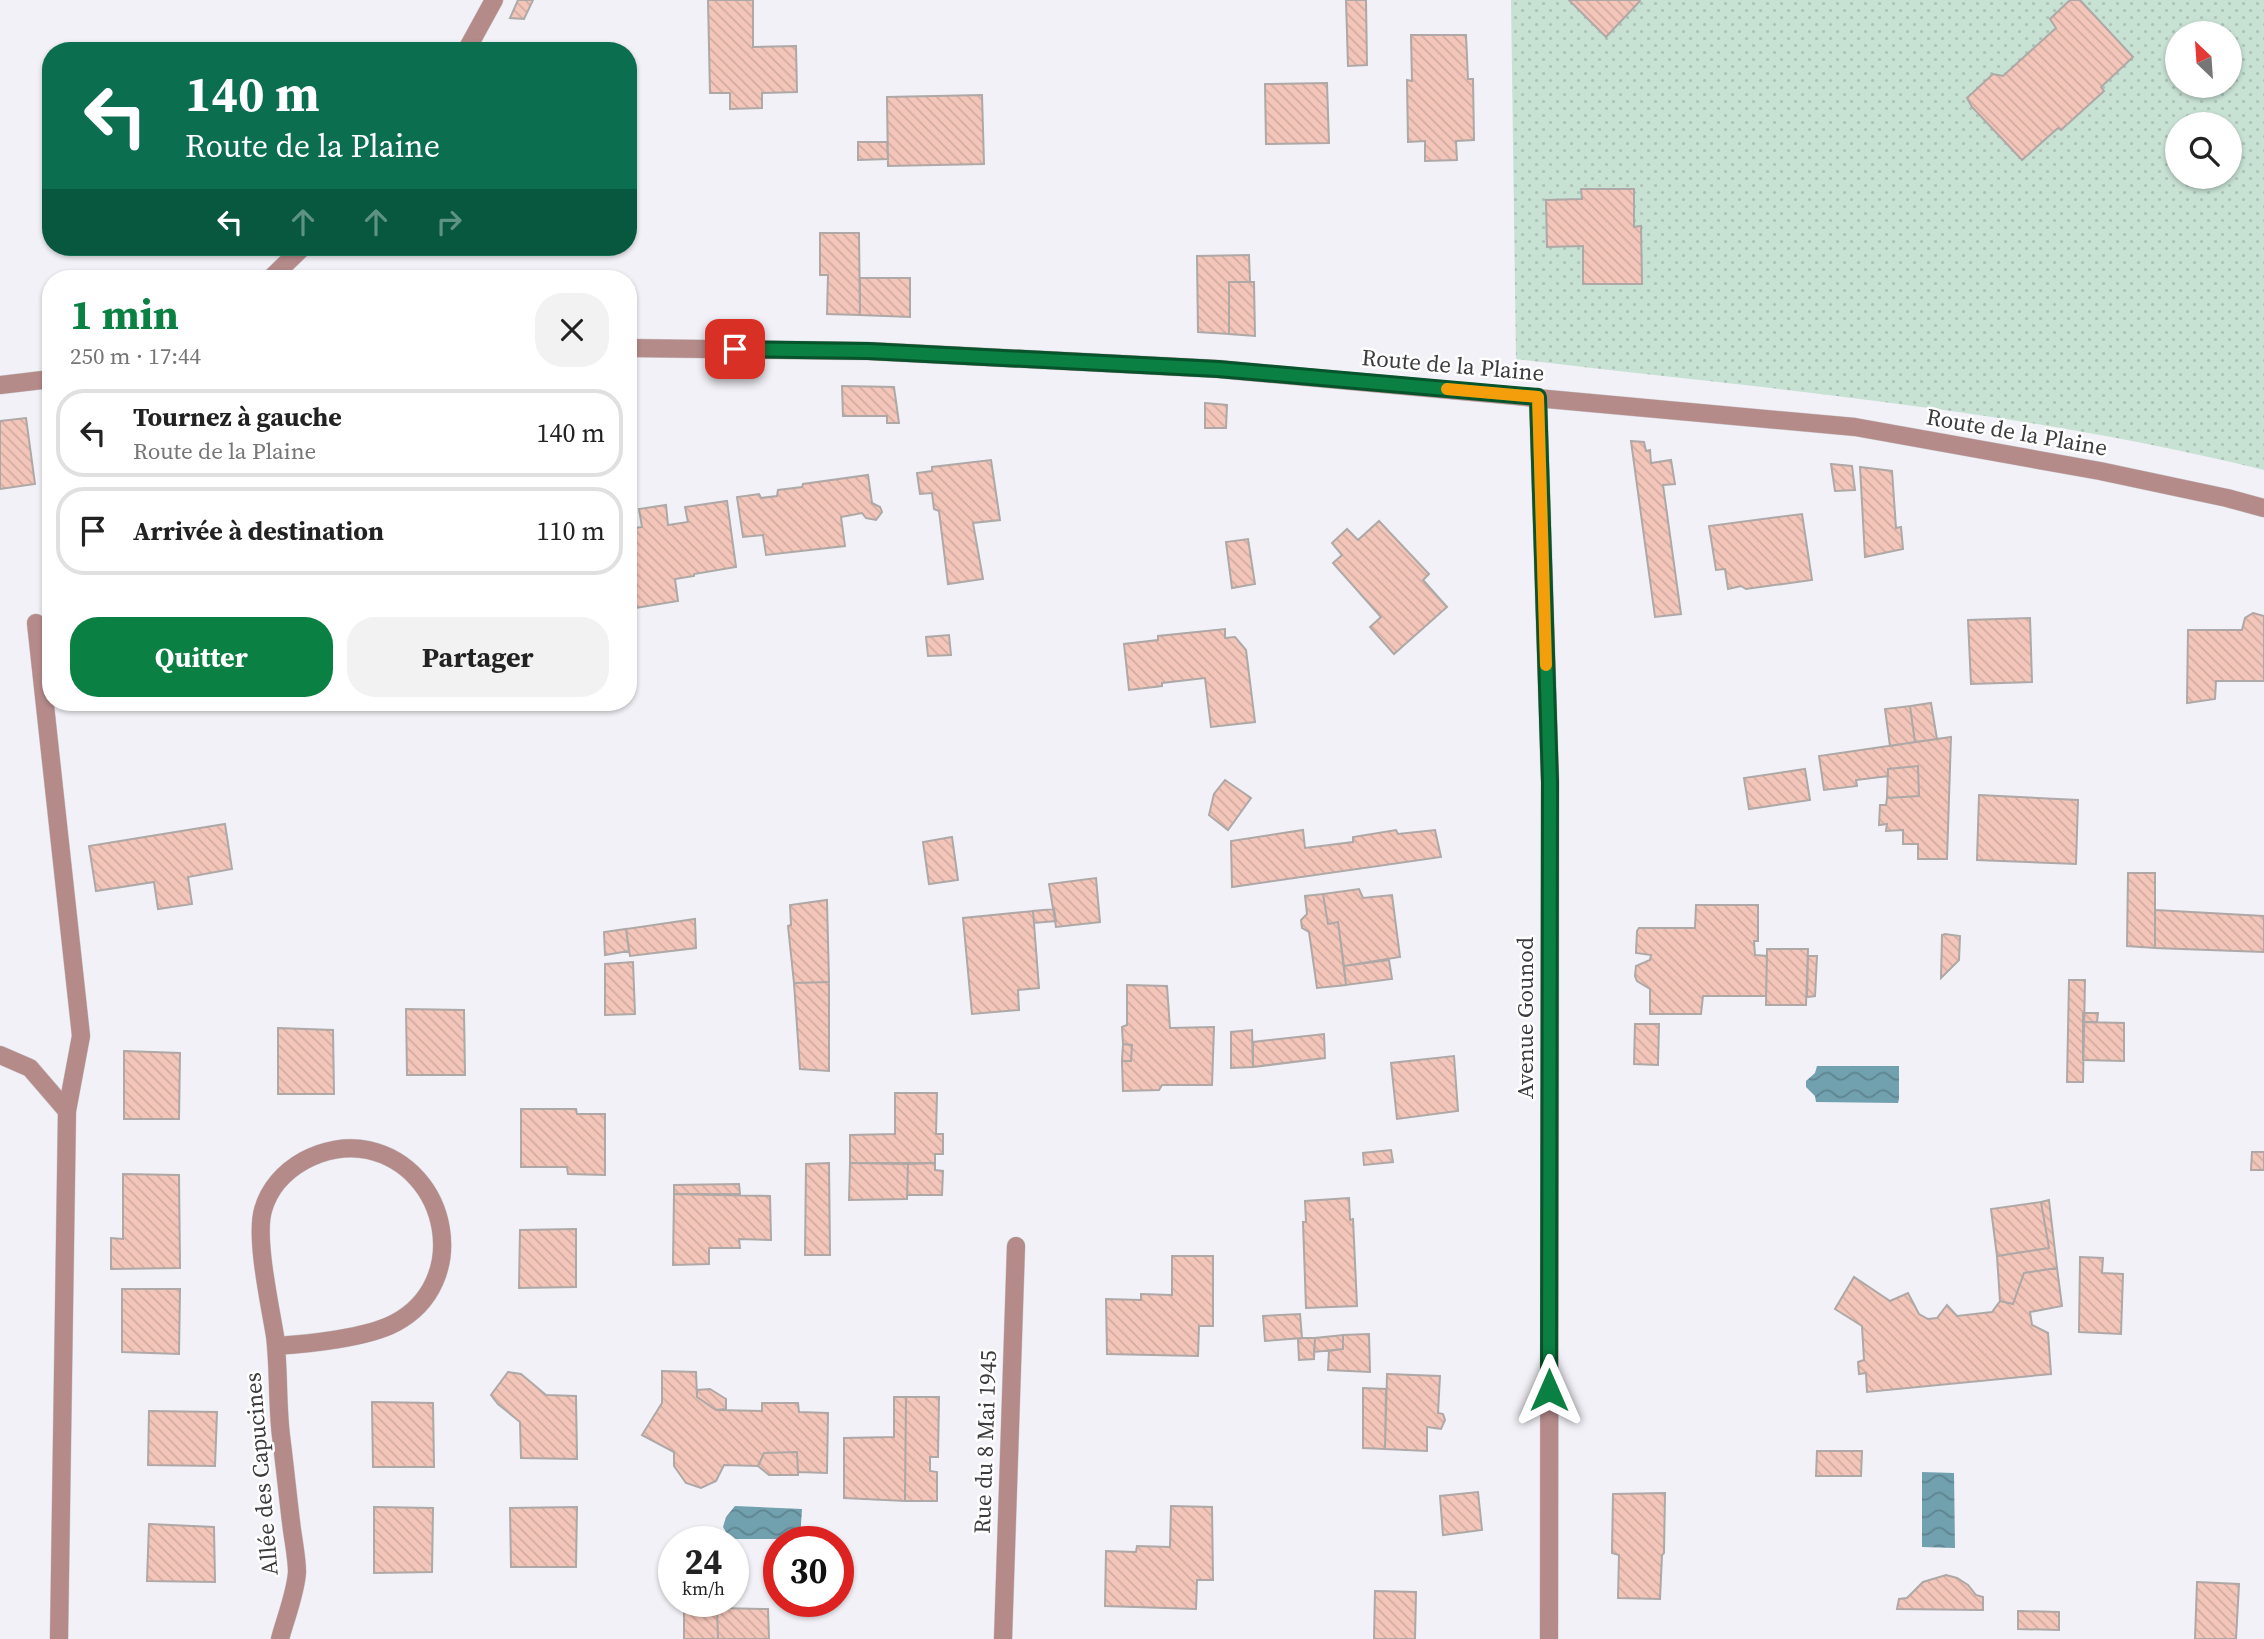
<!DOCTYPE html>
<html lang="fr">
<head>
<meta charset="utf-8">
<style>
  :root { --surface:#fff; --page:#f2f2f2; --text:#222; --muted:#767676; --line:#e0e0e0; --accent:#0b8043 }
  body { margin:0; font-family:"Source Serif 4",serif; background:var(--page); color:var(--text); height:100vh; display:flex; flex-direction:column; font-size:26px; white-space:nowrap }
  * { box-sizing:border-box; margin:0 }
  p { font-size:23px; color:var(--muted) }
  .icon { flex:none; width:38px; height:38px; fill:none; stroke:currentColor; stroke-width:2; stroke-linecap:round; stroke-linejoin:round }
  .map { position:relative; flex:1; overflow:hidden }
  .side { position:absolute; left:42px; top:270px; width:595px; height:441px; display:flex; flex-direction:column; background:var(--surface); border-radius:28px; box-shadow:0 2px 5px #0004 }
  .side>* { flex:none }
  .hud { position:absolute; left:42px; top:42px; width:595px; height:214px; border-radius:28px; box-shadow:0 2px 5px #0004; background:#0b6e4f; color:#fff; overflow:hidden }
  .needle { width:46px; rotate:335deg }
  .buttons { position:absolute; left:2165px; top:21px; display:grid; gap:14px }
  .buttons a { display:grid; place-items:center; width:77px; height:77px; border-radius:50%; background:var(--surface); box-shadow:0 2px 5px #0004; font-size:35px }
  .speed { position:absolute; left:658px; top:1526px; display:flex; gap:14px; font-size:35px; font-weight:700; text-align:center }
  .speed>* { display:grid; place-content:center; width:91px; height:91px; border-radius:50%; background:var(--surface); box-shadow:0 2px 5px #0004; line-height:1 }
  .speed small { font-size:18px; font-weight:400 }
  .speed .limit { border:10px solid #d22; background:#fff; color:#111 }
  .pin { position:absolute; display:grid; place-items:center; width:60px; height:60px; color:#fff; margin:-30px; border-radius:14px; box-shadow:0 4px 10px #0006 }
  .me { position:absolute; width:77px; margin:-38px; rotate:0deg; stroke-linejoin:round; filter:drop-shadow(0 0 5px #0008) }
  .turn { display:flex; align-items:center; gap:24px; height:147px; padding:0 28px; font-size:32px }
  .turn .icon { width:91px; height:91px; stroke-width:2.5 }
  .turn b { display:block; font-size:49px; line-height:60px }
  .lanes { display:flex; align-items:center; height:66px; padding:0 28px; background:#0003; justify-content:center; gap:35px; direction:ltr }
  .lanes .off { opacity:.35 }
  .round { display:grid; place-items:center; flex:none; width:74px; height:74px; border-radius:28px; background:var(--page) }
  .head { display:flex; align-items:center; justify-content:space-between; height:119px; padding:0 28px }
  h1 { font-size:42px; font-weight:700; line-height:52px; color:var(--accent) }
  .button { display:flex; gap:14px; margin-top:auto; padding:14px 28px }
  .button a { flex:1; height:80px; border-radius:28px; background:var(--accent); color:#fff; font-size:28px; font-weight:700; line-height:80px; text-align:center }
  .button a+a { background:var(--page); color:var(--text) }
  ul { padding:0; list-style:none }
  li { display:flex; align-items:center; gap:21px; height:88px; margin:0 14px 10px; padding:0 14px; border:4px solid var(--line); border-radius:28px }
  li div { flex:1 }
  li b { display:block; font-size:26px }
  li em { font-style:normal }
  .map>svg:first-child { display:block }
  .grass { fill:url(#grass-dots); fill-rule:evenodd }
  .water { fill:url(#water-waves) }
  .building { fill:url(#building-back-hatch); stroke:#aea8a7; stroke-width:2 }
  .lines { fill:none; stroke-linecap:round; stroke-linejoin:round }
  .minor-casing { stroke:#cdcdd2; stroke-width:19 }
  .minor { stroke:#b58b8a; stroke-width:18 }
  .route-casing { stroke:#07532c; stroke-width:18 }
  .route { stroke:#0b8043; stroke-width:12 }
  .slow { stroke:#f59e0b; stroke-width:12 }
  .labels { text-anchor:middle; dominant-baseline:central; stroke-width:5; stroke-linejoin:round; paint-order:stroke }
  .street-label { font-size:23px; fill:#3c3c3e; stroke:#fff }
</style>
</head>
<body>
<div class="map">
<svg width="2264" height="1639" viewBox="0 0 2264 1639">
  <defs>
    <pattern id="grass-dots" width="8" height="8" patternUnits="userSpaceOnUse" patternTransform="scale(1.75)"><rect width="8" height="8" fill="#c7e1d3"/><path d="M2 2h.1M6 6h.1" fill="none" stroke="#acc2b6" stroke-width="1.8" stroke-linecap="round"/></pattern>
    <pattern id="water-waves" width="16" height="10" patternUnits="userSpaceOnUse" patternTransform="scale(1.75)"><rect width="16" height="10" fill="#71a0ae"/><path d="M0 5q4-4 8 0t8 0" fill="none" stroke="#5e848f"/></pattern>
    <pattern id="building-back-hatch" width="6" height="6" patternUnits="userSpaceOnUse" patternTransform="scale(1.75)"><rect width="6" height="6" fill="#f4c6ba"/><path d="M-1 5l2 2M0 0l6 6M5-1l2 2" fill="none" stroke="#d2aba1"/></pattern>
  </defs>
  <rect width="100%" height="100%" fill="#f1f1f7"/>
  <path class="grass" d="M1511 0H2264V470C2019 409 1766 389 1516 359ZM2177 33H2230V86H2177ZM2177 124H2230V177H2177Z"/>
  <path class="water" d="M1817 1066H1899V1099L1898 1103 1816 1102 1815 1096 1806 1087V1081L1815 1073Z
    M1922 1472 1954 1473 1955 1548 1922 1547Z
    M735 1506 802 1509 800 1539H730L723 1527 726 1517Z"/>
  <path class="building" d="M518 0H533L524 19 510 18Z
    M708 0H753V47L796 46 797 92 762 93V108L730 109V93H710Z
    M1346 0H1366L1367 65 1348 66Z
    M1569 0H1639L1640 1 1606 37Z
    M2070 0H2080L2133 57 2101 87 2104 91 2061 130 2058 128 2022 160 1972 107 1967 98 1993 74 2003 76 2056 28 2050 19Z
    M1411 35H1466L1468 79H1473L1474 140 1456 141 1457 160 1425 161V141L1408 142 1407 80 1412 81Z
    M1327 83 1329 143 1266 144 1265 84Z
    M982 95 984 164 888 166 887 97Z
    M858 142H887L888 159 858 160Z
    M1581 189H1634V227L1641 226 1642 284H1583V246L1547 247 1546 200 1582 199Z
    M820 233H859L860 315 827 314 828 275H820Z
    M1249 255 1250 282H1229V334L1198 332 1197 256Z
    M860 278H910V317L860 315Z
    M1229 282H1254L1255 336 1229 334Z
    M842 386 894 387 899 423H887V416H843Z
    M1205 403 1227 405 1226 428H1205Z
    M26 418 35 484 0 489V421Z
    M1631 441 1644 442 1646 451 1650 450 1651 463 1671 460 1675 484 1663 485 1681 614 1655 617Z
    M991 460 1000 520 973 523 983 579 948 584 939 511 934 509 932 493 920 494 917 473 932 471V467Z
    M1831 464 1852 466 1855 490 1835 491Z
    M1860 467 1892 471 1896 528 1901 527 1903 549 1865 557Z
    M868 475 872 503 880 507 882 512 876 520 866 518 862 513 841 517 845 546 766 555 763 535 743 537 737 497 759 494 761 498 777 496 778 490 802 487 803 484Z
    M727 501 736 567 694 574V576L675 579 678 601 635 608 633 596 628 597V529L642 527 639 509 666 505 668 525 688 522 685 507Z
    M1802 514 1812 580 1746 589 1741 586 1728 589 1725 569 1716 570 1709 526Z
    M1379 521 1429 574 1423 580 1447 607 1394 654 1370 627 1381 617 1333 563 1342 555 1332 543 1347 529 1358 540Z
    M1248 539 1255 584 1232 588 1226 542Z
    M2253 613 2264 616V681H2216L2215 699 2187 703 2188 630H2242L2245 618Z
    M2030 618 2032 682 1971 684 1968 620Z
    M1225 629V638L1235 637 1246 650 1255 722 1211 727 1205 678 1162 683V686L1129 690 1124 644 1158 640V636Z
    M949 635 951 655 928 656 926 637Z
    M1931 703 1937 739 1915 742 1910 706Z
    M1910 706 1915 742 1890 746 1885 709Z
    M1951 737 1947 859H1918V844H1903V830L1886 831 1887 824 1879 825 1880 805H1886L1887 798 1919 796 1918 766 1888 769V776L1856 780 1857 786 1824 790 1819 756Z
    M1918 766 1919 796 1887 798 1888 769Z
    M1805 769 1810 800 1749 809 1744 778Z
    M1225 780 1251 798 1228 830 1209 815 1214 794Z
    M1979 795 2078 800 2076 864 1977 860Z
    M225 824 232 869 188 877 192 904 158 909 154 882 96 891 89 846Z
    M1303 830 1305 848 1353 842V837L1396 830 1398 834 1435 830 1441 857 1232 887 1231 841Z
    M952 837 958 880 929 884 923 842Z
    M2128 873H2155V948L2127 946Z
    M1096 878 1100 922 1056 927 1049 884Z
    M1359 889 1363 898 1392 895 1400 957 1344 966 1338 922 1328 924 1323 894Z
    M1323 894 1328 924 1338 922 1346 985 1317 988 1309 932 1302 928 1301 920 1307 914 1305 896Z
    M827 900 829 982 794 983 788 926 791 925 790 905Z
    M1696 905H1758V941H1754L1755 955 1767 956 1766 996H1703L1701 1014H1650V989L1637 981 1635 976 1636 966 1650 960 1651 955 1636 953 1637 931 1639 928H1695Z
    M1054 909 1056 921 1034 923 1033 911Z
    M2155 910 2264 916V952L2155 948Z
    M1033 911 1039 988 1018 990 1019 1010 972 1014 963 918Z
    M695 919 696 948 630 956 626 929Z
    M626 929 629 951 605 955 604 932Z
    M1945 934 1960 936 1959 960 1941 978 1942 935Z
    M1767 949H1808L1806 1005H1766Z
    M1808 956H1817L1815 996 1807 997Z
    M1389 960 1392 979 1346 985 1344 966Z
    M633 962 635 1014 605 1015V964Z
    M2069 980H2085L2083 1082H2067Z
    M829 982V1071L800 1069 794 983Z
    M1127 985 1167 986 1170 1028 1214 1027 1212 1085H1162L1159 1090 1123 1091 1122 1061H1131L1132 1045 1123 1044 1122 1027 1127 1025Z
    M406 1009 464 1010 465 1075H407Z
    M2083 1013H2098L2097 1022H2083Z
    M2083 1022 2124 1023V1061L2083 1060Z
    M1635 1024H1659L1658 1065 1634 1064Z
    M278 1028 333 1030 334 1094H278Z
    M1252 1030 1253 1067 1231 1068V1032Z
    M1324 1034 1325 1058 1253 1067V1042Z
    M1123 1044 1132 1045 1131 1061H1122Z
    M124 1051 180 1053 179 1119H124Z
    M1454 1056 1458 1111 1397 1119 1391 1063Z
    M895 1093H937L936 1134H943V1154H935V1163H850V1135L895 1134Z
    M521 1109H576L577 1114H605V1175L568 1174 567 1167H521Z
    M1391 1150 1393 1162 1364 1165 1363 1153Z
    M2252 1152H2264V1170H2251Z
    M829 1163 830 1255H805L806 1164Z
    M850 1163 908 1164 907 1199 849 1200Z
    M935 1163V1170L943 1171 942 1195H907L908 1164Z
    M123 1174 179 1175 180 1268 111 1269V1238L123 1239Z
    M739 1184 740 1194H674V1185Z
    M674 1194 770 1196 771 1240 739 1239 740 1248H709V1264L673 1265Z
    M1349 1198 1350 1220 1353 1219 1357 1306 1306 1308 1303 1222H1306L1305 1201Z
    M2049 1200 2057 1268 2024 1273 2013 1304 2000 1301 1997 1256 2049 1248 2041 1202Z
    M2041 1202 2049 1248 1997 1256 1991 1209Z
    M576 1229V1287L519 1288 520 1230Z
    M1172 1256H1213V1326H1199L1198 1356 1107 1354 1106 1299 1141 1300V1294L1172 1295Z
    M2080 1257 2103 1258 2102 1273 2123 1274 2121 1334 2079 1332Z
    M2057 1268 2062 1306 2030 1312 2032 1325 2048 1333 2051 1374 1867 1392 1866 1373 1859 1374 1858 1362 1864 1360 1862 1326 1835 1309 1854 1277 1890 1301 1908 1293 1919 1314 1928 1319 1937 1318 1947 1305 1957 1316 1992 1312 2000 1301 2013 1304 2024 1273Z
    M122 1289H180L179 1354 122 1352Z
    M1300 1314 1302 1338 1265 1341 1263 1316Z
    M1369 1334 1370 1372 1328 1370 1329 1351 1343 1349V1335Z
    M1343 1335V1349L1314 1352 1315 1338Z
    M1302 1338H1315L1314 1359 1299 1360 1298 1339Z
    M662 1371 696 1372 697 1397 716 1410 762 1411V1403H798L799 1412 828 1413 827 1473 798 1472 797 1452 764 1453 758 1466 724 1465 716 1481 701 1488 686 1483 674 1466V1452L642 1435 662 1403Z
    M508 1372 521 1374 546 1395 576 1396 577 1459 521 1458 520 1422 498 1404 491 1395Z
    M1387 1374 1440 1376 1438 1413 1443 1414 1445 1420 1441 1429 1427 1427V1451L1385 1449Z
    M1363 1388 1386 1389 1385 1449 1363 1448Z
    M710 1389 726 1399V1409L716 1410 697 1397V1390Z
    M894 1397H906L905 1501 844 1498V1438L894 1437Z
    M906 1397H939L938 1457H930V1471L937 1472V1501H905Z
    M372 1402 433 1403 434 1467H373Z
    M149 1411 217 1412 215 1466 148 1465Z
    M1817 1451H1862L1861 1476H1816Z
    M797 1452 798 1475H769L758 1466 764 1453Z
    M1478 1492 1482 1530 1443 1535 1440 1496Z
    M1665 1493 1664 1553 1662 1555 1660 1599 1618 1598 1619 1555 1612 1553 1613 1494Z
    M1171 1506 1212 1507 1213 1580H1197L1196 1609 1105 1606 1106 1551 1136 1552 1137 1546 1170 1547Z
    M374 1507 433 1508 432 1572 374 1573Z
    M577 1507 576 1567H511L510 1508Z
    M149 1524 214 1527 215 1582 147 1581Z
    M1946 1575 1957 1578 1968 1585 1976 1595 1983 1597V1610L1897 1609 1899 1599 1907 1598 1923 1582Z
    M2197 1582 2239 1584 2236 1639H2195Z
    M1375 1591 1416 1592 1415 1639H1374Z
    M717 1608 718 1639H684V1609Z
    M717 1608 768 1609 769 1639H718Z
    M2018 1611 2059 1612V1630L2018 1629Z"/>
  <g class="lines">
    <defs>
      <path id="minor" d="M466 51 494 0
        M271 278 303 247
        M628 348 868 351 1218 369 1855 427 2100 471 2227 498 2264 508
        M0 385 51 379
        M1538 397 1550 782 1549 1639
        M36 623 81 1036 67 1111
        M0 1055 30 1068 67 1111 59 1639
        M276 1346C308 1344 367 1338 395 1323 471 1283 450 1168 368 1150 326 1141 275 1167 263 1210 255 1238 270 1305 275 1336 279 1369 277 1403 281 1436 285 1467 288 1499 292 1530 294 1544 297 1559 297 1572 296 1592 285 1620 280 1639
        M1003 1639 1016 1246"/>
    </defs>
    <use href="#minor" class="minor-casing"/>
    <use href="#minor" class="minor"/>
  </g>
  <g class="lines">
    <defs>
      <path id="route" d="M735 349 868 351 1218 369 1538 397 1550 782 1549 1390"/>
    </defs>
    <use href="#route" class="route-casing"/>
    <use href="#route" class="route"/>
    <path class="slow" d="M1447 389 1538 397 1546 665"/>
  </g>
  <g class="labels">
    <g class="street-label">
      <text transform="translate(1453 365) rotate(5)">Route de la Plaine</text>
      <text transform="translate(2017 432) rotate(10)">Route de la Plaine</text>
      <text transform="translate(1525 1018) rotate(-90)">Avenue Gounod</text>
      <text transform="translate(985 1442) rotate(-88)">Rue du 8 Mai 1945</text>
      <text transform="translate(261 1474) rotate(-95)">Allée des Capucines</text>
    </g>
  </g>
</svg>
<div class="buttons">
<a><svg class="needle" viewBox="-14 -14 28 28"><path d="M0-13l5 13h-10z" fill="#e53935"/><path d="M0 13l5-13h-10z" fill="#767676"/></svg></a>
<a><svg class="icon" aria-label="search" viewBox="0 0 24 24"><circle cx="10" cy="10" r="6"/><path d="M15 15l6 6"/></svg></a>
</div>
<div class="speed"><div>24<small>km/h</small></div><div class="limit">30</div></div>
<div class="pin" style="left:735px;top:349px;background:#d93025"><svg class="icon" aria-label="arrive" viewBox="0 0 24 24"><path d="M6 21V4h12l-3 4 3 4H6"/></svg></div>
<svg class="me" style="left:1549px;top:1390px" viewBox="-20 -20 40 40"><path d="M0-17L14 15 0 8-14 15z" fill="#0b8043" stroke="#fff" stroke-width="4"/></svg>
<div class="hud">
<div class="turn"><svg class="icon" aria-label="left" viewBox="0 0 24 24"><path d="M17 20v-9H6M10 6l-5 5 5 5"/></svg><div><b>140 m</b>Route de la Plaine</div></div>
<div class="lanes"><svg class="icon" aria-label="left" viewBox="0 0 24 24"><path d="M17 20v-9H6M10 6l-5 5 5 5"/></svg><svg class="icon off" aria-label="ahead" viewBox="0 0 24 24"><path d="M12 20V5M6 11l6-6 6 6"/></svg><svg class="icon off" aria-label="ahead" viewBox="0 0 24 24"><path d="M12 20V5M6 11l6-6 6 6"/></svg><svg class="icon off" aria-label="right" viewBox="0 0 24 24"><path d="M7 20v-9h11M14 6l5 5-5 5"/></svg></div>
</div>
<section class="side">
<div class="head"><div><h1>1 min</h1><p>250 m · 17:44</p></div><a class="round"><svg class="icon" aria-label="close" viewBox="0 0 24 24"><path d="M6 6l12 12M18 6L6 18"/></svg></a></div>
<ul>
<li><svg class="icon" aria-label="left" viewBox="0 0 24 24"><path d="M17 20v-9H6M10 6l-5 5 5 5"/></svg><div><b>Tournez à gauche</b><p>Route de la Plaine</p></div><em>140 m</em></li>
<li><svg class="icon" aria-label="arrive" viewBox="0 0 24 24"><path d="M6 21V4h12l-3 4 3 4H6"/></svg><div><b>Arrivée à destination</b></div><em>110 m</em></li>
</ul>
<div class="button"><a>Quitter</a><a>Partager</a></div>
</section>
</div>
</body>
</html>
